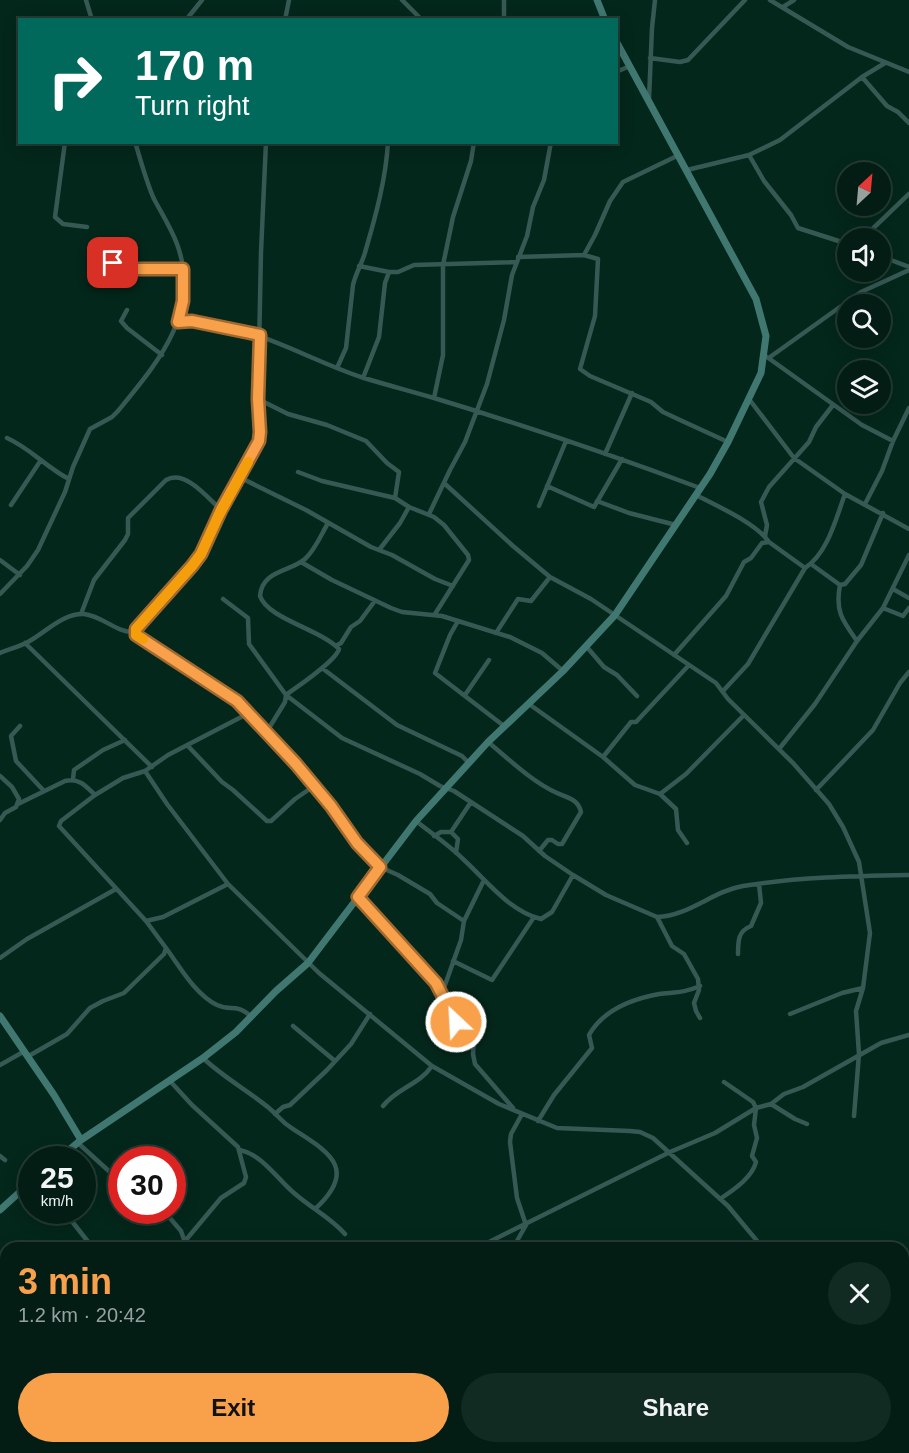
<!DOCTYPE html>
<html lang="en">
<head>
<meta charset="utf-8">
<style>
  :root { --surface:#031d14; --page:#112a22; --text:#f1f3f6; --muted:#97a2a0; --line:#243b34; --accent:#f8a14a }
  body { margin:0; font-family:Helvetica,sans-serif; background:var(--page); color:var(--text); height:100vh; display:flex; flex-direction:column; font-size:22px; white-space:nowrap }
  * { box-sizing:border-box; margin:0 }
  p { font-size:20px; color:var(--muted) }
  .icon { flex:none; width:33px; height:33px; fill:none; stroke:currentColor; stroke-width:2; stroke-linecap:round; stroke-linejoin:round }
  .map { position:relative; flex:1; overflow:hidden }
  .side { position:absolute; left:0px; top:1242px; width:909px; height:212px; display:flex; flex-direction:column; background:var(--surface); border-radius:18px 18px 0 0; box-shadow:0 3px 15px #0003,0 0 0 2px var(--line) }
  .side>* { flex:none }
  .guide { position:absolute; left:18px; top:18px; width:600px; height:126px; border-radius:0px; box-shadow:0 3px 15px #0003,0 0 0 2px var(--line); background:#00695c; color:#fff; overflow:hidden }
  .needle { width:39px; rotate:26deg }
  .buttons { position:absolute; left:837px; top:162px; display:grid; gap:12px }
  .buttons a { display:grid; place-items:center; width:54px; height:54px; border-radius:50%; background:var(--surface); box-shadow:0 3px 15px #0003,0 0 0 2px var(--line); font-size:30px }
  .speed { position:absolute; left:18px; top:1146px; display:flex; gap:12px; font-size:30px; font-weight:700; text-align:center }
  .speed>* { display:grid; place-content:center; width:78px; height:78px; border-radius:50%; background:var(--surface); box-shadow:0 3px 15px #0003,0 0 0 2px var(--line); line-height:1 }
  .speed small { font-size:15px; font-weight:400 }
  .speed .limit { border:9px solid #d22; background:#fff; color:#111 }
  .pin { position:absolute; display:grid; place-items:center; width:51px; height:51px; color:#fff; margin:-26px; border-radius:12px; box-shadow:0 3px 9px #0006 }
  .me { position:absolute; width:66px; margin:-33px; rotate:335deg; stroke-linejoin:round; filter:drop-shadow(0 0 4px #0008) }
  .turn { display:flex; align-items:center; gap:21px; height:126px; padding:0 18px; font-size:27px }
  .turn .icon { width:78px; height:78px; stroke-width:2.5 }
  .turn b { display:block; font-size:42px; line-height:51px }
  .round { display:grid; place-items:center; flex:none; width:63px; height:63px; border-radius:32px; background:var(--page) }
  .overview { display:flex; align-items:center; justify-content:space-between; height:102px; padding:0 18px }
  h1 { font-size:36px; font-weight:700; line-height:45px; color:var(--accent) }
  .action { display:flex; gap:12px; margin-top:auto; padding:12px 18px }
  .action a { flex:1; height:69px; border-radius:36px; background:var(--accent); color:#111; font-size:24px; font-weight:700; line-height:69px; text-align:center }
  .action a+a { background:var(--page); color:var(--text) }
  .map>svg:first-child { display:block }
  .lines { fill:none; stroke-linecap:round; stroke-linejoin:round }
  .street { stroke:#375954; stroke-width:4.5 }
  .secondary { stroke:#407871; stroke-width:7 }
  .route-casing { stroke:#a16930; stroke-width:15 }
  .route { stroke:#f8a14a; stroke-width:10 }
  .slow { stroke:#f59e0b; stroke-width:10 }
</style>
</head>
<body>
<div class="map">
<svg width="909" height="1453" viewBox="0 0 909 1453">
  <rect width="100%" height="100%" fill="#04271b"/>
  <g class="lines">
    <path class="street" d="M86 0 92 20
      M402 0 422 20
      M504 0V20
      M770 0 848 47 909 72
      M783 7 794 0
      M186 20 202 0
      M285 20 289 0
      M650 58 680 62 688 60 745 0
      M616 72 630 66
      M862 77 887 106 898 112 909 123
      M649 99 652 28 655 0
      M65 142 55 217 63 224 87 227
      M266 142 261 252 258 399 260 432 259 441 217 517 201 554 135 632 137 635 237 701 296 764 331 806 357 843 380 867 398 875 430 894 437 903 464 921
      M749 155 764 181 791 215 798 228 848 244
      M687 170 749 155 780 140 862 77 885 63
      M863 238 909 194
      M584 255 595 235 610 201 623 182 679 155
      M880 256 909 267
      M518 257 584 255 598 259 595 316 580 369 590 376 651 402 663 412 680 420 728 442
      M113 263 134 269H183
      M359 266 389 272H398L414 265 516 262
      M127 310 121 321 127 328 162 355
      M178 322C245 318 302 358 364 378 387 385 410 391 434 398 523 425 612 455 700 488
      M767 357 862 425 893 441
      M770 357 861 292 909 270
      M337 368 346 348 353 285C356 272 363 262 366 249 376 215 386 178 388 142
      M363 378 379 337 385 283 389 272
      M434 398 443 355V265L453 217 471 161 474 142
      M258 399 288 414 327 425 366 441 387 463 399 472 395 498
      M749 399 794 458 845 494 909 529
      M7 438C30 448 47 468 69 479
      M605 454 632 393
      M298 472 322 481 395 498 409 507 434 517 444 525 468 555 469 560 435 614
      M239 477 306 510 371 547 392 555 435 579 453 586
      M444 483 513 546 550 577 591 599 716 683 728 699 793 763 829 804 843 827 859 862 870 933 863 988 856 1011 859 1054 854 1116
      M547 486 594 507 622 459
      M696 495C717 506 756 523 769 542
      M597 501 629 513 676 525
      M865 504 882 471 893 441 909 408
      M11 505 41 460
      M539 506 566 441
      M429 514 450 470 465 442 487 384 504 320 512 275 527 236 533 207 544 180 551 142
      M328 523C321 535 315 550 305 559 290 572 262 570 260 596 268 619 320 629 339 649 336 661 298 686 286 695L342 738 420 774 440 786 454 791 523 836 545 856 573 875 606 895 657 917C689 916 713 891 743 886 798 877 854 876 909 875
      M765 536 767 525 761 502 769 487 809 442 816 427 833 405
      M379 550 400 523 409 507
      M0 560 20 575
      M301 562 332 580 391 608 402 612 442 616 510 637 542 653 563 671
      M811 564 840 585 845 584 861 565 883 513
      M840 585C835 611 842 620 857 641
      M893 589 909 598
      M0 594 27 566 38 550 65 492 73 467 90 429 112 417 118 411C158 362 202 312 177 244 171 228 162 214 154 199 146 181 141 161 135 142
      M223 599 248 618 249 644 286 695 285 702 266 733
      M883 608 903 616 909 608
      M81 614 94 580 125 540 128 534V518L166 480C185 469 208 498 221 510
      M458 621 450 635 435 673 504 726
      M496 633 518 599 531 601 550 577
      M25 643 152 767
      M336 646 341 643 351 627 360 621 374 602
      M586 646 604 667 617 675 637 696
      M0 653C9 649 18 647 26 643 44 634 62 613 84 614 103 616 116 633 135 632
      M674 655 726 596 744 562 751 558 762 543 769 542 805 568
      M322 668 397 725 462 756 469 763
      M723 691 748 664 805 568C828 553 836 518 845 494
      M465 695 489 660
      M529 704 603 757 635 785 660 794 686 774 744 715
      M20 726 11 736 16 761 44 791
      M488 742C510 760 531 781 557 793 568 798 578 799 581 812L562 844H558L552 840H548L539 851
      M188 746 222 782 233 790 267 821H271L295 799 314 786
      M779 749 815 704 857 641 883 608 909 555
      M603 757 631 722H636L689 665
      M145 771 167 804 228 884 319 973 432 1066 499 1104 557 1128 630 1131 640 1132 653 1138 728 1206 763 1248
      M0 776 12 787 19 799 16 807 5 813 0 820
      M73 779 74 770 103 750 125 740
      M816 790 873 730 900 683 909 672
      M660 794 676 809 678 830 687 843
      M18 804 65 781C79 778 85 785 95 795
      M416 821C431 833 449 845 463 859 487 881 509 911 541 919L552 912 573 875
      M451 832 471 802
      M434 836 441 832H451L458 839 456 853
      M228 884 163 917 146 921 59 826 61 821 95 795 123 778 145 771 168 755 249 713
      M358 897 437 983 453 1019 474 1036 473 1054 475 1064 513 1108
      M657 917 672 946 684 954 698 979 699 990 694 1003 696 1011 700 1018
      M166 948C180 967 195 994 217 1005 232 1012 234 1002 252 1017
      M738 954C738 941 738 931 751 926L761 903 759 884
      M0 958 27 939 116 889
      M453 961 492 980 534 917
      M441 990 445 985 461 940 464 921 484 880
      M790 1014 842 993 863 988
      M293 1026 335 1061
      M27 1057 67 1034 90 1008 103 1001 124 993 164 954 166 948 146 921
      M203 1058C223 1077 247 1090 269 1108 275 1113 280 1119 286 1124 300 1135 328 1148 335 1165 342 1182 326 1199 315 1209
      M0 1065 23 1052
      M170 1081 192 1105 238 1147 246 1177 244 1183 221 1198 185 1241
      M771 1104 795 1119 807 1124
      M383 1106C397 1088 419 1085 432 1066
      M275 1114 283 1107 290 1105 327 1070 351 1044 370 1014
      M522 1114 511 1134 510 1142 517 1198 526 1225
      M538 1121 554 1095 592 1048 589 1035C603 1010 632 999 659 994 675 992 684 993 700 986
      M78 1143 122 1183
      M240 1150C263 1155 277 1179 294 1193 311 1208 331 1218 345 1234
      M0 1156 5 1160
      M720 1199C733 1190 752 1178 756 1162L752 1156 757 1138 754 1125 756 1108 753 1102 724 1082
      M63 1210 93 1248
      M163 1210 181 1231 187 1248
      M477 1248 670 1152 715 1133 756 1108 771 1104 784 1094 803 1087 881 1043 909 1035
      M513 1248 526 1225
      M903 1265 909 1264
      M0 1299 6 1311
      M0 1395 6 1407
      M33 1448 35 1453
      M193 1448V1453
      M76 1453 87 1448
      M87 1453 91 1448
      M445 1453 449 1448
      M566 1453 570 1448
      M762 1453 763 1448
      M862 1453 869 1448"/>
    <path class="secondary" d="M597 0 605 20
      M0 1016 54 1095 81 1140
      M57 1160 81 1140 203 1058 236 1032 276 991 308 963 416 821 488 742 563 671 615 615 710 474 728 442 761 373 766 336 756 299 616 41
      M0 1210 32 1181
      M903 1441 906 1406 909 1392
      M900 1453 902 1448"/>
  </g>
  <g class="lines">
    <defs>
      <path id="route" d="M113 263 134 269H183V301L178 322 192 321 260 335 258 399 260 432 259 441 221 510 201 554 192 566 136 629V635L237 701 296 764 331 806 357 843 380 867 358 897 436 983 456 1022"/>
    </defs>
    <use href="#route" class="route-casing"/>
    <use href="#route" class="route"/>
    <path class="slow" d="M143 639 136 635V629L192 566 201 554 218 517 248 462"/>
  </g>
</svg>
<div class="buttons">
<a><svg class="needle" viewBox="-14 -14 28 28"><path d="M0-13l5 13h-10z" fill="#e53935"/><path d="M0 13l5-13h-10z" fill="#97a2a0"/></svg></a>
<a><svg class="icon" aria-label="sound" viewBox="0 0 24 24"><path d="M4 9h4l5-4v14l-5-4H4zM17 9q2 3 0 6"/></svg></a>
<a><svg class="icon" aria-label="search" viewBox="0 0 24 24"><circle cx="10" cy="10" r="6"/><path d="M15 15l6 6"/></svg></a>
<a><svg class="icon" aria-label="layers" viewBox="0 0 24 24"><path d="M12 4l9 5-9 5-9-5zM3 14l9 5 9-5"/></svg></a>
</div>
<div class="speed"><div>25<small>km/h</small></div><div class="limit">30</div></div>
<div class="pin" style="left:113px;top:263px;background:#d93025"><svg class="icon" aria-label="arrive" viewBox="0 0 24 24"><path d="M6 21V4h12l-3 4 3 4H6"/></svg></div>
<svg class="me" style="left:456px;top:1022px" viewBox="-20 -20 40 40"><circle r="17" fill="#f8a14a" stroke="#fff" stroke-width="3"/><path d="M0-11L8 9 0 5-8 9z" fill="#fff"/></svg>
<div class="guide">
<div class="turn"><svg class="icon" aria-label="right" viewBox="0 0 24 24"><path d="M7 20v-9h11M14 6l5 5-5 5"/></svg><div><b>170 m</b>Turn right</div></div>
</div>
<section class="side">
<div class="overview"><div><h1>3 min</h1><p>1.2 km · 20:42</p></div><a class="round"><svg class="icon" aria-label="close" viewBox="0 0 24 24"><path d="M6 6l12 12M18 6L6 18"/></svg></a></div>
<div class="action"><a>Exit</a><a>Share</a></div>
</section>
</div>
</body>
</html>
